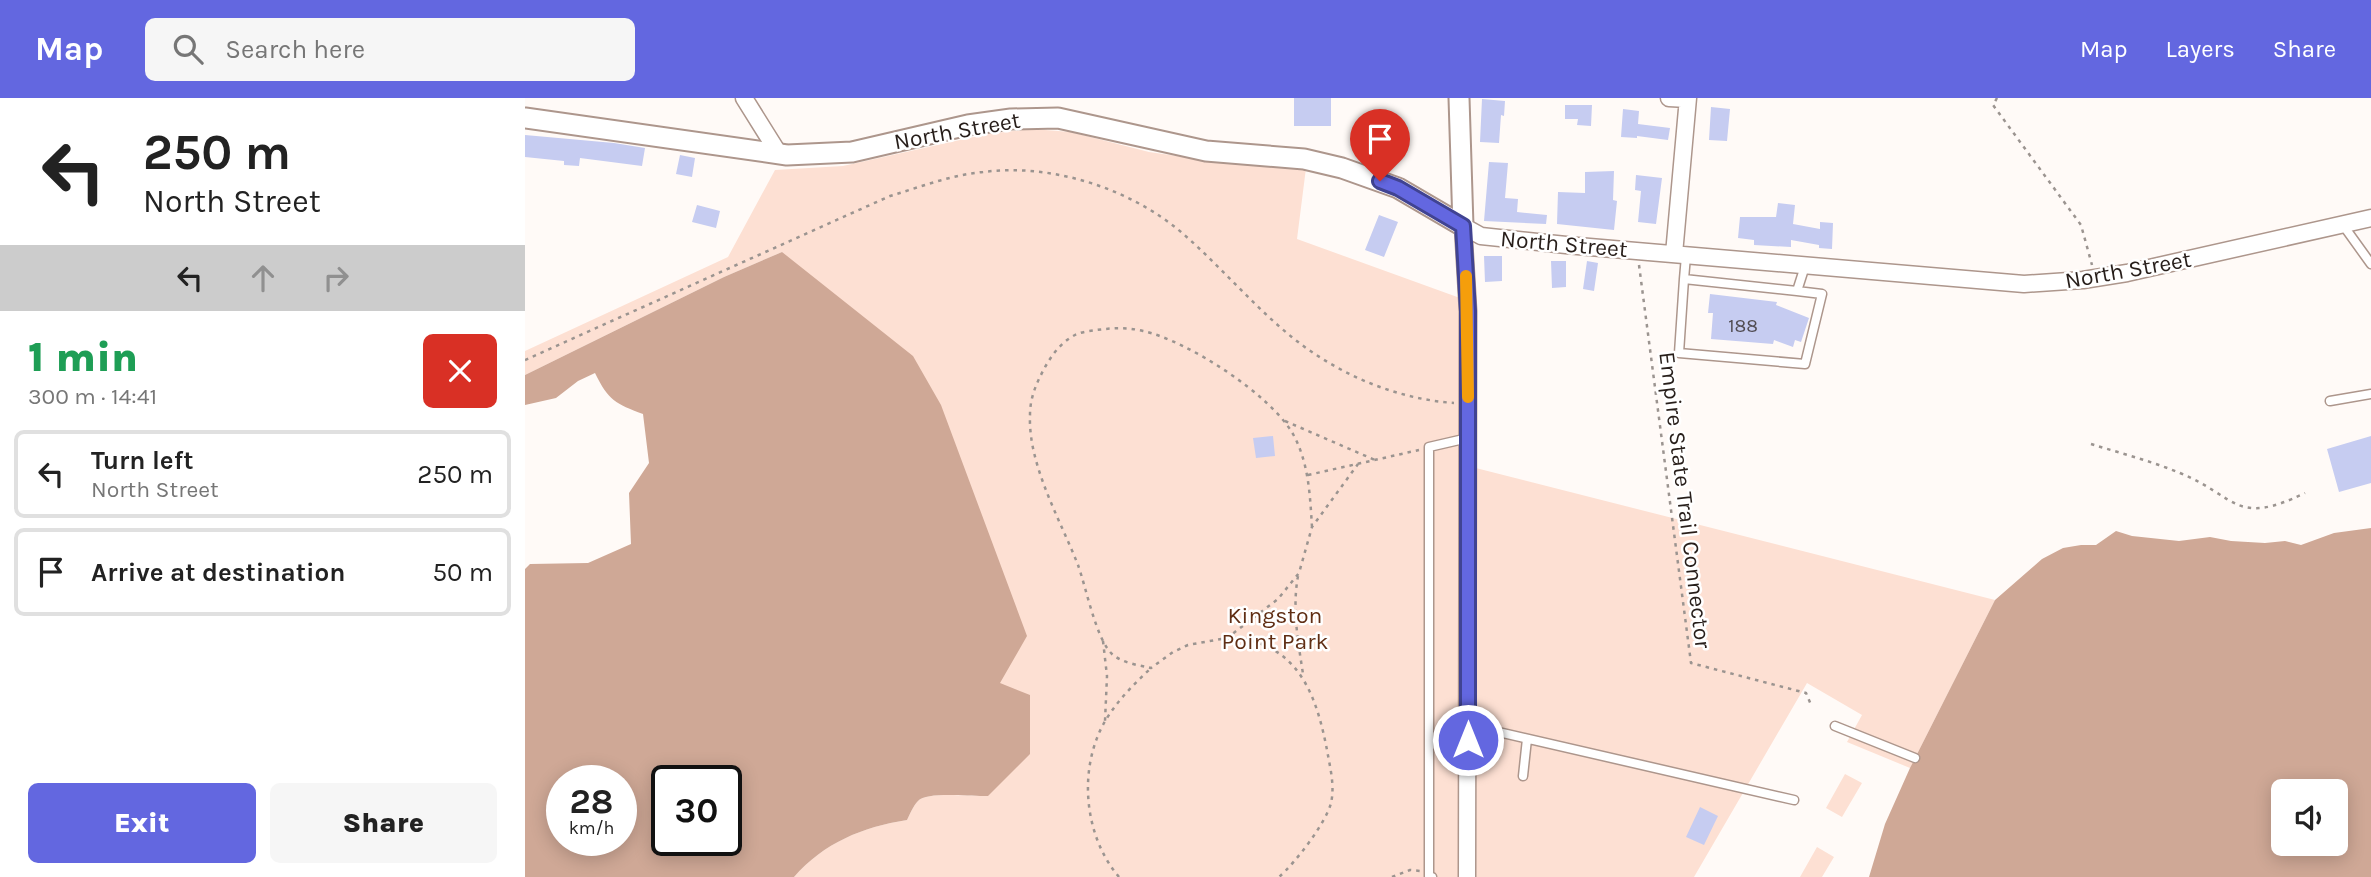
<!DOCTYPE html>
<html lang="en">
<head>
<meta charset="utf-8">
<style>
  :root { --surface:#fff; --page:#f6f6f6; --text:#222; --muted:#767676; --line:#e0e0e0; --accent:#6367e0 }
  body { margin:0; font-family:Karla,sans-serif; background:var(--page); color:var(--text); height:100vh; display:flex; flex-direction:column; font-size:26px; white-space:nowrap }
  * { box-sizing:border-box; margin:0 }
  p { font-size:23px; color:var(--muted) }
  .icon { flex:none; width:38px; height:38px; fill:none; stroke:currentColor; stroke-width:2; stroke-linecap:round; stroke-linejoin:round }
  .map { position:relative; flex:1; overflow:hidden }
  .sheet { display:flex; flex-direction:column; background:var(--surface); width:525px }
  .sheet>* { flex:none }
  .guide { background:#fff; color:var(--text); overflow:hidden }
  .buttons { position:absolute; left:1746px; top:681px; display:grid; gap:14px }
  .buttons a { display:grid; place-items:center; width:77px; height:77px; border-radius:10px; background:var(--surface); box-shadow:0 4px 18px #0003; font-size:35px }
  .speed { position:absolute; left:21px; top:667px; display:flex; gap:14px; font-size:35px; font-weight:700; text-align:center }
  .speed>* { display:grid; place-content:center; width:91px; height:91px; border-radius:50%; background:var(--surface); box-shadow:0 4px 18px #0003; line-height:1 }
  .speed small { font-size:18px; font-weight:400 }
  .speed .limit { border:4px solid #111; border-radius:10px; background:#fff; color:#111 }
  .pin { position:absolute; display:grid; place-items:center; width:60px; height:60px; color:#fff; margin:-72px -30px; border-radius:50% 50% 50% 0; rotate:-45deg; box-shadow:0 0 7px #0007 }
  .pin .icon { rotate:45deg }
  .me { position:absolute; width:77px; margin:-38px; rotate:0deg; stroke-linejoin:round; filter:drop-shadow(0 0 5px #0008) }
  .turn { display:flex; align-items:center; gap:24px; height:147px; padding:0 28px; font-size:32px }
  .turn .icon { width:91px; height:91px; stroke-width:2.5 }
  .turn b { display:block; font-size:49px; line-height:60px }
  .lanes { display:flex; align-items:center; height:66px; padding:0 28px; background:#0003; justify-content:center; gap:35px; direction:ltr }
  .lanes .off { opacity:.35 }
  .round { display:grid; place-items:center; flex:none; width:74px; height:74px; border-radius:10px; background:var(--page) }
  .headline { display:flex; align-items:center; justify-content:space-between; height:119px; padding:0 28px }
  h1 { font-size:42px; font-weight:800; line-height:52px; color:#1e9e55 }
  .button { display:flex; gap:14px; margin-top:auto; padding:14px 28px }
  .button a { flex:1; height:80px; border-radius:10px; background:var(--accent); color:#fff; font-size:28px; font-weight:800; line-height:80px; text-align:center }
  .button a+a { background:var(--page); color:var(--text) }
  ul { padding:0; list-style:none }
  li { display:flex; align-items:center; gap:21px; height:88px; margin:0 14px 10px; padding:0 14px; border:4px solid var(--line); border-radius:10px }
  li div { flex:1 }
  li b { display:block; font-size:26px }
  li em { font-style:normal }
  header { display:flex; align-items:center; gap:42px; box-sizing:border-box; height:98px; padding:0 35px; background:var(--accent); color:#fff }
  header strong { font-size:33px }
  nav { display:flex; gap:38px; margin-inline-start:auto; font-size:24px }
  .search { width:490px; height:63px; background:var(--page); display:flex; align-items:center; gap:18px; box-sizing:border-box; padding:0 24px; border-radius:10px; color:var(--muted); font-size:26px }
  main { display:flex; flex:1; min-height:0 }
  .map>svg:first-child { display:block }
  .green { fill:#fde0d3 }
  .water { fill:#cfa896; fill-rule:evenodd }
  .building { fill:#c6ccf1 }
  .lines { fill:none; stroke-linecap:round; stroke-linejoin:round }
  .service-casing { stroke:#ad968c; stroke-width:11 }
  .minor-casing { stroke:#ad968c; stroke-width:19 }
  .tertiary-casing { stroke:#ad968c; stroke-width:23 }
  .path { stroke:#9b9490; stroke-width:2.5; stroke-dasharray:3.5 5; stroke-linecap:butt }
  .service { stroke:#fff; stroke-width:8 }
  .minor { stroke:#fff; stroke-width:16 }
  .tertiary { stroke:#fff; stroke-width:19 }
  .route-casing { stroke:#404392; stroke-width:18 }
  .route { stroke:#6367e0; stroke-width:12 }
  .slow { stroke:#f59e0b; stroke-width:12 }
  .labels { text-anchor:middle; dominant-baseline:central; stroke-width:5; stroke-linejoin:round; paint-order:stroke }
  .number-label { font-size:19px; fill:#4f4a50 }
  .street-label { font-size:23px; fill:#271e1a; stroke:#fff }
  .park-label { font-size:23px; fill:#602e14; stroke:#fff }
</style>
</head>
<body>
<header>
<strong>Map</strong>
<div class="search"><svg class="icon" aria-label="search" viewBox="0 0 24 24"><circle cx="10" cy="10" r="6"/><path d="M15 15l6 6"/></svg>Search here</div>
<nav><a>Map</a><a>Layers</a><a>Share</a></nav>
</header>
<main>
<section class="sheet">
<div class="guide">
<div class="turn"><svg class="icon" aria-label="left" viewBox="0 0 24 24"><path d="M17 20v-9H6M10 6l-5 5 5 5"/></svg><div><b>250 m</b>North Street</div></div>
<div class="lanes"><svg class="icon" aria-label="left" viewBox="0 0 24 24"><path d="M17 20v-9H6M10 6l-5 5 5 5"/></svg><svg class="icon off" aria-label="ahead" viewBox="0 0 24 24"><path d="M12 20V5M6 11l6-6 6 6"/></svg><svg class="icon off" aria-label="right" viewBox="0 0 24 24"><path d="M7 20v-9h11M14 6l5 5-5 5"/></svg></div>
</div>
<div class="headline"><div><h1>1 min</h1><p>300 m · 14:41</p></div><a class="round" style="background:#d93025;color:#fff"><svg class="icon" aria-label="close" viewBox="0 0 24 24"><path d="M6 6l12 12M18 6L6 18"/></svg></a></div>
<ul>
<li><svg class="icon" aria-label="left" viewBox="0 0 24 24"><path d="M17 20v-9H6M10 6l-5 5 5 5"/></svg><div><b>Turn left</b><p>North Street</p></div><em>250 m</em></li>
<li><svg class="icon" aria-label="arrive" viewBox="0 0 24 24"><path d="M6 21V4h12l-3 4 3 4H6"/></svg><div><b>Arrive at destination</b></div><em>50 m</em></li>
</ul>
<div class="button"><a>Exit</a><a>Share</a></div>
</section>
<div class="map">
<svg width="1846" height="779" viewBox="0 0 1846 779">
  <rect width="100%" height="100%" fill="#fffaf7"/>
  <path class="green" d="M507 31 546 34 624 54 694 64 781 70 772 141 935 200V366L1470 502 1385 670 1322 644 1337 617 1282 585 1169 779H269C299 745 337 729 382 722 385 716 388 708 393 703 402 693 448 699 463 698L474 585 257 154 199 179 0 277V253L203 159 250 72 318 68 462 36Z
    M1320 676 1337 685 1317 719 1301 710Z
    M1292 749 1309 759 1297 779H1275Z"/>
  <path class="water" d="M257 154 388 258 416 307 502 538 475 585 505 597V656L463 698C448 699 402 693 393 703 388 708 385 716 382 722 337 729 299 745 269 779H0V471L5 466 63 465 106 446 104 395 124 365 118 316C91 306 83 302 70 275L53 283 31 300 0 307V277L199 179ZM37 682H96V742H37ZM142 682H201V742H142Z
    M1846 430V779H1344L1360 726 1385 670 1470 502 1517 461 1538 450 1556 447H1571L1591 433 1607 438 1654 443 1685 439 1706 443 1740 445 1760 443 1776 447 1809 435ZM1759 693H1811V746H1759Z"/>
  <path class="building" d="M769 0H806V28H769Z
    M957 1 980 3 979 18 976 17 974 45 955 44Z
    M1040 7H1067L1066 28 1052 27 1053 21H1040Z
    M1186 9 1205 11 1202 43 1184 42Z
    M1098 11 1114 13 1113 26 1145 30 1143 42 1112 38V40L1096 39Z
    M0 37 89 45 120 50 117 68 55 60 54 68 39 67V63L0 59Z
    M155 57 170 60 167 79 151 76Z
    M964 64 983 65 980 100 993 101 992 114 1022 117 1021 126 959 123Z
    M1089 73 1088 102 1092 103 1089 132 1032 126 1033 94 1060 95V74Z
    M1111 77 1137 80 1131 126 1113 124 1116 93 1110 92Z
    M1253 105 1270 107 1268 126 1295 131V124L1308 125 1307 151 1294 150V147L1266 142V149L1229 147V142L1213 140 1215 119H1251Z
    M172 107 195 113 191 130 167 124Z
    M854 117 873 124 859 159 840 152Z
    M959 158H977V183L960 184Z
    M1026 163H1041V189L1027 190Z
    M1062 163 1073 165 1069 193 1058 191Z
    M1185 196 1252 204 1251 207 1284 220 1276 244 1270 242 1268 249 1249 242 1248 246 1186 241 1188 215H1183Z
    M748 338 750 358 731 360 728 340Z
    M1846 338V385L1814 394 1802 351Z
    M1175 709 1193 718 1179 747 1161 739Z"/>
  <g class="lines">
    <defs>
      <path id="service" d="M1818 127 1846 166
        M1161 158 1159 181 1272 193 1280 168
        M1159 181 1154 255 1280 266 1297 196 1272 193
        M1805 303 1846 296
        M943 627 1269 702
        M1310 628 1390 660
        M998 678 1002 641
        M907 779 904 778V349L943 340"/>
      <path id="minor" d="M219 0 254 56
        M1144 0 1162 1
        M938 128 956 138 1041 147 1499 186 1558 182 1602 175 1846 120
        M938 128 943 213 942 779
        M1149 156 1163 0"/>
      <path id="tertiary" d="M934 0 938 128
        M0 20 262 57 327 54 443 27 486 21 533 20 681 53 779 61 817 70 873 90 938 128"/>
    </defs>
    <use href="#service" class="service-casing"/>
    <use href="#minor" class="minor-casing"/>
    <use href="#tertiary" class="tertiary-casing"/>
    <path class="path" d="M1472 0 1468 7 1556 127 1567 167
      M1114 167 1166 565 1281 595 1287 609
      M0 262 365 98C395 89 426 77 458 74 526 65 604 90 656 134 698 170 733 214 777 247 822 280 874 301 929 305
      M760 323 850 362
      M1566 346C1595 355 1626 363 1655 375 1713 399 1710 429 1780 395
      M783 377 894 352
      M787 429C785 398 784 365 768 336 745 296 663 243 618 233 602 229 587 230 571 232 564 233 556 234 550 237 536 244 526 258 519 271 511 286 505 300 505 317 503 367 535 421 553 467 561 489 571 541 587 556 597 565 613 567 626 570L648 554 663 547 702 540 753 501 774 475 787 429 833 366
      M773 478C767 511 773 543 778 576
      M702 540C710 541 720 541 728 543 779 558 793 606 802 652 805 669 810 688 806 705 801 725 770 765 754 779
      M578 543 582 578 580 623
      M594 779C559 738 553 672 579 625 591 604 608 587 625 571
      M867 779 885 772 895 773"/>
    <use href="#service" class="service"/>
    <use href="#minor" class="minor"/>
    <use href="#tertiary" class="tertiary"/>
  </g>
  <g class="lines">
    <defs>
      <path id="route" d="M855 83 873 90 938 128 943 213V642"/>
    </defs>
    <use href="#route" class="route-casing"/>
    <use href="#route" class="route"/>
    <path class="slow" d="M941 178 943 299"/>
  </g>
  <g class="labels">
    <g class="number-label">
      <text x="1218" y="228">188</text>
    </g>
    <g class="street-label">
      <text transform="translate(432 33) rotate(-10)">North Street</text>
      <text transform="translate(1039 146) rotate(5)">North Street</text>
      <text transform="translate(1603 172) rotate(-10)">North Street</text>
      <text transform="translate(1160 402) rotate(83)">Empire State Trail Connector</text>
    </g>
    <g class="park-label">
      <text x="750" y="517">Kingston<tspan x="750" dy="26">Point Park</tspan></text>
    </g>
  </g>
</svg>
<div class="buttons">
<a><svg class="icon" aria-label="sound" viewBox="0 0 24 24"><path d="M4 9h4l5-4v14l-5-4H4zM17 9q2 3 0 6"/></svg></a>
</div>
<div class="speed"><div>28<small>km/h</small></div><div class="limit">30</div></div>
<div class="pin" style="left:855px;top:83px;background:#d93025"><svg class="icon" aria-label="arrive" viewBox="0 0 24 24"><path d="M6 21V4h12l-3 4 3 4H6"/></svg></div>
<svg class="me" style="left:943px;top:642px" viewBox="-20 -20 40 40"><circle r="17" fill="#6367e0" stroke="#fff" stroke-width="3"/><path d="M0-11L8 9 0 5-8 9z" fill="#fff"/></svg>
</div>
</main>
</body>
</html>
